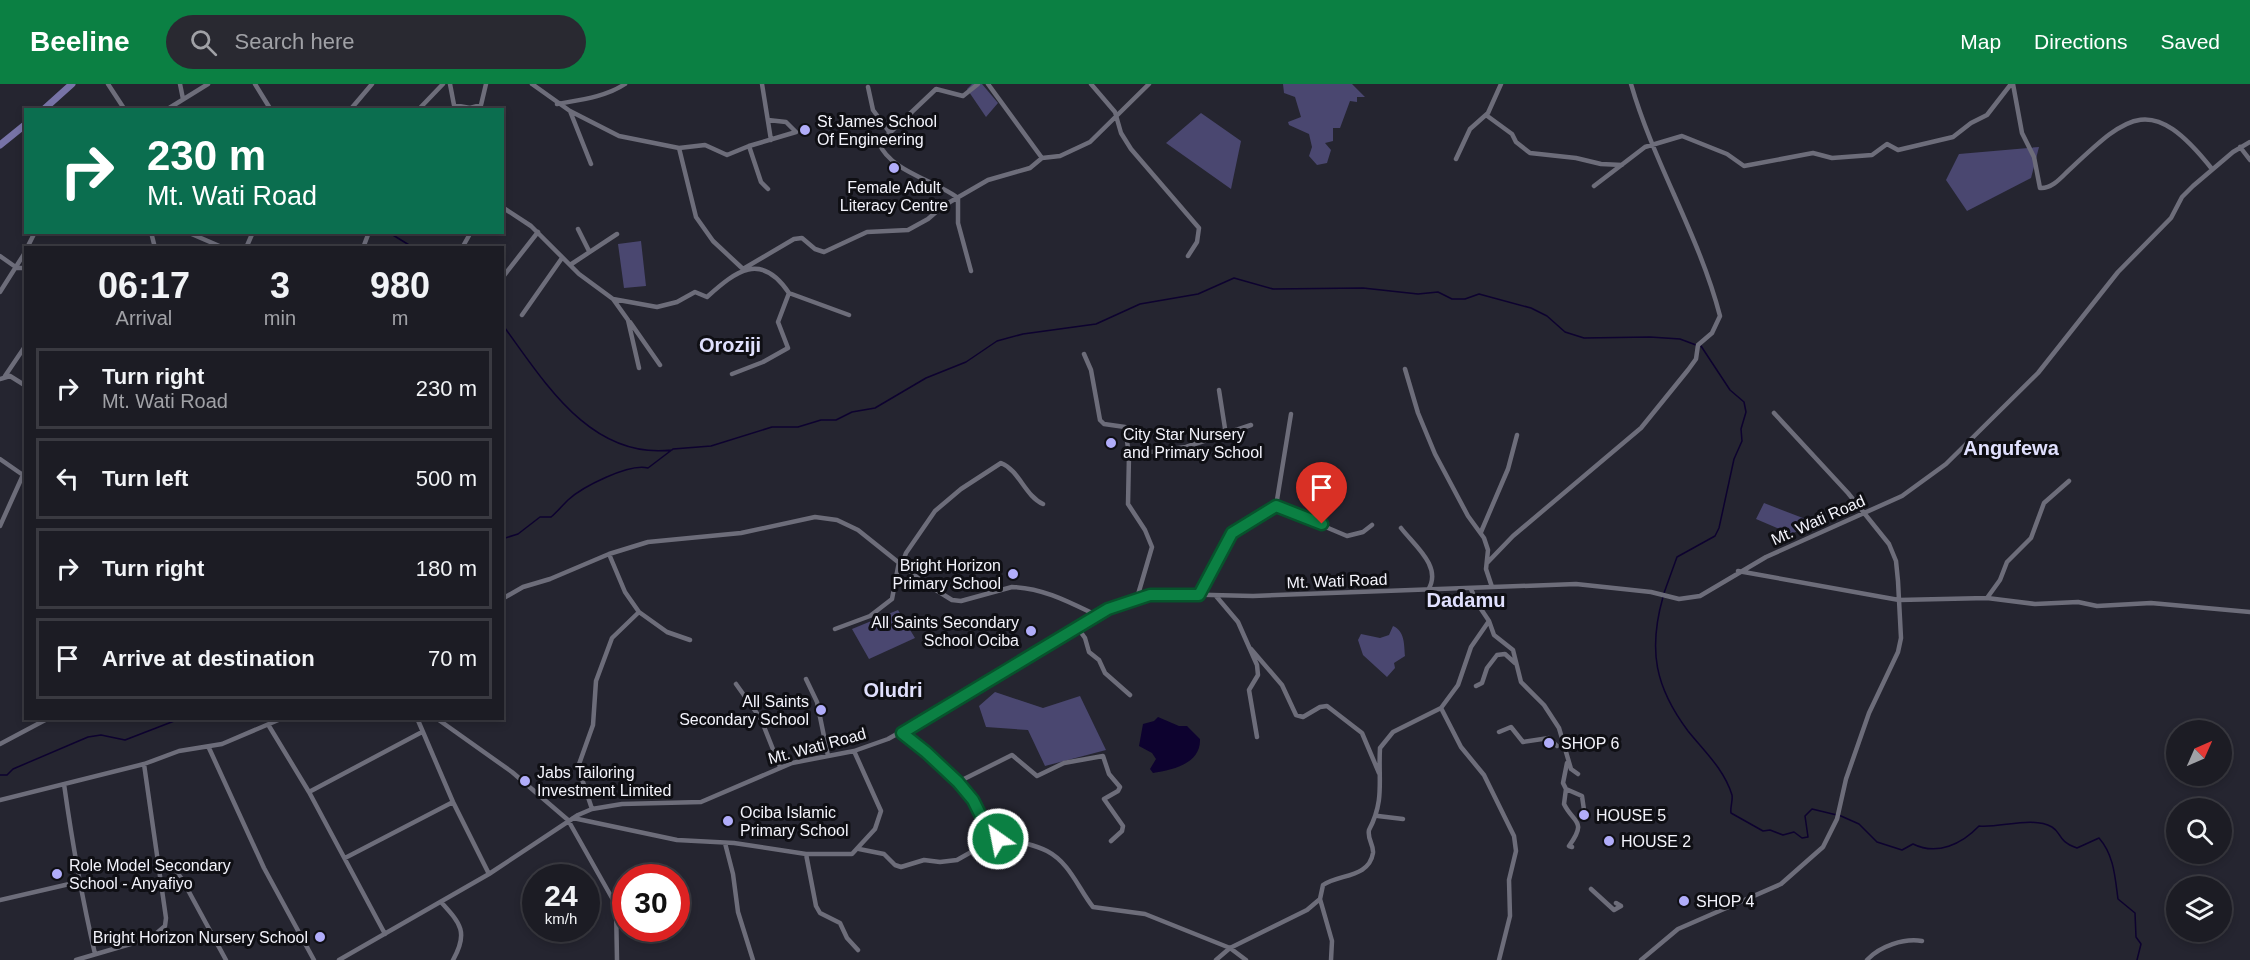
<!DOCTYPE html>
<html lang="en">
<head>
<meta charset="utf-8">
<style>
  :root { --surface:#1c1c24; --page:#292931; --text:#f1f3f6; --muted:#a0a1a6; --line:#3a3a41; --accent:#0b8043 }
  body { margin:0; font-family:Helvetica,sans-serif; background:var(--page); color:var(--text); height:100vh; display:flex; flex-direction:column; font-size:22px; white-space:nowrap }
  * { box-sizing:border-box; margin:0 }
  p { font-size:20px; color:var(--muted) }
  .icon { flex:none; width:33px; height:33px; fill:none; stroke:currentColor; stroke-width:2; stroke-linecap:round; stroke-linejoin:round }
  .map { position:relative; flex:1; overflow:hidden }
  .details { position:absolute; left:24px; top:162px; width:480px; height:474px; display:flex; flex-direction:column; background:var(--surface); border-radius:0px; box-shadow:0 3px 9px #0003,0 0 0 2px var(--line) }
  .details>* { flex:none }
  .banner { position:absolute; left:24px; top:24px; width:480px; height:126px; border-radius:0px; box-shadow:0 3px 9px #0003,0 0 0 2px var(--line); background:#0b6e4f; color:#fff; overflow:hidden }
  .needle { width:39px; rotate:45deg }
  .fabs { position:absolute; left:2166px; top:636px; display:grid; gap:12px }
  .fabs a { display:grid; place-items:center; width:66px; height:66px; border-radius:50%; background:var(--surface); box-shadow:0 3px 9px #0003,0 0 0 2px var(--line); font-size:30px }
  .speed { position:absolute; left:522px; top:780px; display:flex; gap:12px; font-size:30px; font-weight:700; text-align:center }
  .speed>* { display:grid; place-content:center; width:78px; height:78px; border-radius:50%; background:var(--surface); box-shadow:0 3px 9px #0003,0 0 0 2px var(--line); line-height:1 }
  .speed small { font-size:15px; font-weight:400 }
  .speed .limit { border:9px solid #d22; background:#fff; color:#111 }
  .pin { position:absolute; display:grid; place-items:center; width:51px; height:51px; color:#fff; margin:-62px -26px; border-radius:50% 50% 50% 0; rotate:-45deg; box-shadow:0 0 6px #0007 }
  .pin .icon { rotate:45deg }
  .me { position:absolute; width:66px; margin:-33px; rotate:327deg; stroke-linejoin:round; filter:drop-shadow(0 0 4px #0008) }
  .turn { display:flex; align-items:center; gap:21px; height:126px; padding:0 24px; font-size:27px }
  .turn .icon { width:78px; height:78px; stroke-width:2.5 }
  .turn b { display:block; font-size:42px; line-height:51px }
  .eta { display:flex; justify-content:space-evenly; align-items:center; height:102px; text-align:center }
  .eta b { font-size:36px; font-weight:700; line-height:42px }
  ul { padding:0; list-style:none }
  li { display:flex; align-items:center; gap:18px; height:81px; margin:0 12px 9px; padding:0 12px; border:3px solid var(--line); border-radius:0px }
  li div { flex:1 }
  li b { display:block; font-size:22px }
  li em { font-style:normal }
  header { display:flex; align-items:center; gap:36px; box-sizing:border-box; height:84px; padding:0 30px; background:var(--accent); color:#fff }
  header strong { font-size:28px }
  nav { display:flex; gap:33px; margin-inline-start:auto; font-size:21px }
  .search { width:420px; height:54px; background:var(--page); display:flex; align-items:center; gap:15px; box-sizing:border-box; padding:0 21px; border-radius:33px; color:var(--muted); font-size:22px }
  .map>svg:first-child { display:block }
  .green { fill:#4a4770 }
  .water { fill:#0d022f }
  .lines { fill:none; stroke-linecap:round; stroke-linejoin:round }
  .stream { stroke:#0d022f; stroke-width:1.5 }
  .street { stroke:#6d6d7a; stroke-width:4.5 }
  .primary { stroke:#7773a7; stroke-width:7 }
  .route-casing { stroke:#07532c; stroke-width:15 }
  .route { stroke:#0b8043; stroke-width:10 }
  .poi-dot { fill:#b1adfa; stroke:#0f0f14; stroke-width:2 }
  .labels { text-anchor:middle; dominant-baseline:central; stroke-width:6; stroke-linejoin:round; paint-order:stroke }
  .poi-label { font-size:16px; fill:#f3f3fb; stroke:#0f0f14; text-anchor:start }
  .street-label { font-size:16px; fill:#f3f3fb; stroke:#0f0f14 }
  .quarter-label { font-size:20px; font-weight:bold; fill:#e0e0fd; stroke:#0f0f14 }
</style>
</head>
<body>
<header>
<strong>Beeline</strong>
<div class="search"><svg class="icon" aria-label="search" viewBox="0 0 24 24"><circle cx="10" cy="10" r="6"/><path d="M15 15l6 6"/></svg>Search here</div>
<nav><a>Map</a><a>Directions</a><a>Saved</a></nav>
</header>
<div class="map">
<svg width="2250" height="876" viewBox="0 0 2250 876">
  <rect width="100%" height="100%" fill="#252530"/>
  <path class="green" d="M972 0H982L998 19 986 33 967 5Z
    M1283 0H1352L1365 13H1357V18L1350 17 1340 44H1333V57L1325 59 1331 66 1327 79 1317 81 1309 72 1312 63 1309 50 1289 41 1288 38 1301 33 1295 13 1284 9Z
    M1201 29 1241 57 1231 105 1166 59Z
    M2039 63 2031 94 1967 127 1946 96 1959 70Z
    M641 157 646 202 624 204 618 160Z
    M1764 419 1816 439 1791 450 1756 435Z
    M898 526 915 554 869 575 852 545Z
    M1393 542C1405 547 1404 561 1405 572L1394 579 1395 584 1387 593 1363 571 1358 556 1361 550 1380 554 1389 551Z
    M995 608 1043 624 1080 612 1106 666 1045 682 1028 646 986 643 979 622Z"/>
  <path class="water" d="M1158 633 1179 642H1187L1200 655C1201 680 1172 686 1153 689L1150 685 1156 675 1152 669 1139 662 1143 640 1154 637Z"/>
  <g class="lines">
    <path class="stream" d="M388 148 414 164
      M502 240C544 297 590 376 672 366
      M502 455 518 450 540 433H551C557 428 562 422 568 416 582 403 629 379 648 384L673 365 711 362 772 343H798L821 336H836L852 328 875 324 926 294 966 278 997 257 1023 250 1096 240 1140 220 1198 210 1234 194 1273 205 1363 204 1418 210 1438 208 1452 215H1465L1479 210 1531 224 1547 232 1565 248 1584 254 1650 253 1680 255 1696 261
      M1664 509 1677 473 1715 452 1719 444 1734 375 1742 357 1741 345 1746 328 1744 318 1730 306 1701 262
      M1663 513C1648 566 1655 603 1688 647 1704 667 1724 685 1732 711 1733 717 1730 723 1731 729L1763 747 1770 746 1783 751 1794 748 1802 754 1808 753 1805 732 1812 725 1841 732 1859 740 1877 758 1902 766 1913 760C1937 772 1962 760 1979 742 2001 744 2032 732 2052 743 2062 749 2057 757 2077 764L2099 754C2114 771 2115 793 2118 815L2135 829 2136 853 2141 860 2137 876
      M0 691H7L13 685 88 653 101 651 125 656 182 634"/>
    <path class="street" d="M108 0 125 26
      M180 0 183 15
      M255 0 271 26
      M450 0 454 21 470 24 481 21 486 0
      M532 0 570 27 619 52 679 64 705 61 727 71 749 62 796 48 786 38 768 36
      M762 0 771 56
      M988 0 1042 74
      M1091 0 1115 28 1121 49 1131 65 1199 144 1197 158 1188 172
      M2013 0 2022 49 2034 73 2040 104C2051 105 2060 95 2067 88 2128 31 2150 7 2212 85
      M868 3 873 26 890 49
      M557 20C579 16 606 13 625 0
      M166 26 208 0
      M350 26 372 0
      M418 26 443 0
      M570 27 591 80
      M1486 31 1512 50 1516 58 1530 69 1576 74 1601 80 1622 81
      M749 62 761 98 768 105
      M2240 63 2250 76
      M679 64 696 133 713 157 743 185 794 155 802 154 815 165 824 168 867 148 908 146 928 135 943 122 988 96 1030 84 1042 74 1060 72 1090 58 1149 0
      M1456 75 1470 45 1488 29 1501 0
      M1594 102 1645 63 1682 52 1727 70 1744 82 1813 69 1832 74 1872 71 1887 60 1898 66 1953 53 1971 39 1987 31 2011 0
      M502 123 531 142 579 190 613 215 628 236 639 284
      M578 145 589 167
      M151 148 155 164
      M187 148 224 164
      M27 164 35 148
      M246 164 253 148
      M363 164 369 148
      M462 164 471 148
      M0 172 17 184H26
      M570 181 617 150
      M971 187 958 139V114C934 96 890 87 879 59L936 5 963 12 978 0
      M502 194 538 148
      M0 208 26 167
      M789 209 849 231
      M613 215 657 223 677 218 695 208 707 213C736 187 761 167 789 209L778 238 788 264 763 278 732 290
      M522 231 562 174
      M630 238 660 281
      M1084 270 1091 286 1100 336 1104 340 1125 343 1129 371 1128 420 1145 446 1152 463 1137 514
      M1405 285 1418 329 1435 370 1468 432 1484 454 1488 466 1486 485 1492 503
      M5 292 26 261
      M0 295 10 292 26 302
      M1219 306 1226 351
      M1129 371 1186 363 1251 341
      M0 375 23 391
      M1276 422 1347 452 1363 448 1372 441
      M0 442 23 391
      M1401 444C1414 461 1443 483 1428 506
      M1481 448 1508 385 1517 351
      M1487 479 1513 452 1641 344 1688 286 1696 275 1698 261 1712 249 1720 232C1699 151 1654 80 1631 0
      M902 480 906 469 935 427 961 405 1001 379C1019 386 1025 412 1043 420
      M1738 487 1899 516 1987 514 2035 520 2078 518 2097 522 2151 519 2250 528
      M1199 511 1232 449 1276 422 1291 330
      M1216 512 1238 538 1257 581 1258 591 1249 606 1257 653
      M1987 514 2000 496 2007 478 2031 454 2044 419 2069 397
      M502 515 523 503 550 495 609 470 648 458 741 449 815 433 837 436 858 446 923 498 952 516 961 517 1012 503C1043 504 1069 518 1096 531
      M639 528 667 548 690 556
      M1489 537 1494 551 1513 566 1521 598 1544 621 1559 644 1571 685 1578 690
      M1077 543 1085 554 1089 568 1099 576 1105 589 1130 611
      M835 545 870 532 892 515 899 478
      M1251 565 1282 601 1296 631 1303 633 1320 623 1327 622 1362 649 1379 689
      M806 595 817 618 828 672
      M736 600 761 635 780 683
      M1476 602 1482 599 1487 584 1497 571 1505 570 1515 579
      M1441 624 1461 663 1484 691 1514 752 1516 767 1509 796 1510 832 1499 876
      M417 634 453 718 489 790
      M436 634 512 688 568 736 616 821 617 876
      M269 642 309 708 385 850
      M1499 648 1511 643 1523 658 1549 654 1557 662
      M902 649C925 666 948 685 966 708 976 720 980 733 992 745 1008 759 1028 757 1047 767 1070 779 1078 804 1093 823L1145 830 1230 864 1246 876
      M0 660 49 634
      M209 664 264 784 314 876
      M1567 679 1563 699 1566 705 1582 712 1584 726
      M958 698 1012 671 1037 692 1064 679 1103 672 1109 690 1120 703 1118 707 1104 715 1123 742 1122 747 1111 757
      M64 700C72 757 82 814 95 870
      M1566 705 1564 720C1573 739 1588 736 1569 762L1572 763
      M309 708 422 648
      M0 716 144 680 179 667 222 660 283 634
      M592 725 578 683 593 641 596 597 612 554 639 528 625 508 609 470
      M1378 732 1403 735
      M573 734 677 756 734 759 806 770H852L875 745 881 727 854 667
      M725 759 733 790 738 828 753 876
      M859 765 884 770 895 781 901 783 924 776 940 778 957 776 989 758 1005 755
      M806 770 816 822 820 829 840 839 847 854 858 866
      M345 774 453 718
      M158 775 176 787 182 795 226 876
      M1591 805 1614 826 1621 822 1616 819
      M1320 815 1332 857 1331 876
      M0 816 78 798
      M441 818C460 839 469 848 453 876
      M76 876 151 854 165 842 166 834 144 680
      M339 876 489 790 578 731 592 725 622 720 701 718 792 679 854 667 888 655 1000 592 1096 531 1137 514 1171 510 1253 512 1576 500 1651 508 1679 515 1700 512 1766 473 1902 412 1946 380 2038 289 2118 188 2171 134 2182 113 2193 102 2233 68 2250 58
      M1216 876 1230 864 1307 826 1320 815 1323 801C1339 790 1369 794 1373 769 1374 761 1367 755 1369 746 1385 716 1378 696 1380 664L1393 648 1441 624 1458 601 1471 563 1489 537 1477 519 1471 505
      M1641 876 1678 845 1781 800 1823 763 1837 735 1846 695 1869 629 1898 568 1901 554 1898 497 1896 477 1889 460 1848 409 1774 329
      M1867 876C1880 862 1904 854 1922 857"/>
    <path class="primary" d="M43 26 72 0
      M0 61 26 40"/>
  </g>
  <g class="lines">
    <defs>
      <path id="route" d="M998 755H1005L982 734 973 716 958 698 926 668 902 649 1108 525 1150 511H1199L1232 449 1276 422 1322 440"/>
    </defs>
    <use href="#route" class="route-casing"/>
    <use href="#route" class="route"/>
  </g>
  <g class="poi-dot">
    <circle cx="805" cy="46" r="6"/>
    <circle cx="894" cy="84" r="6"/>
    <circle cx="1111" cy="359" r="6"/>
    <circle cx="1013" cy="490" r="6"/>
    <circle cx="1031" cy="547" r="6"/>
    <circle cx="821" cy="626" r="6"/>
    <circle cx="1549" cy="659" r="6"/>
    <circle cx="525" cy="697" r="6"/>
    <circle cx="1584" cy="731" r="6"/>
    <circle cx="728" cy="737" r="6"/>
    <circle cx="1609" cy="757" r="6"/>
    <circle cx="57" cy="790" r="6"/>
    <circle cx="1684" cy="817" r="6"/>
    <circle cx="320" cy="853" r="6"/>
  </g>
  <g class="labels">
    <g class="poi-label">
      <text x="817" y="37">St James School<tspan x="817" dy="18">Of Engineering</tspan></text>
      <text x="894" y="103" text-anchor="middle">Female Adult<tspan x="894" dy="18">Literacy Centre</tspan></text>
      <text x="1123" y="350">City Star Nursery<tspan x="1123" dy="18">and Primary School</tspan></text>
      <text x="1001" y="481" text-anchor="end">Bright Horizon<tspan x="1001" dy="18">Primary School</tspan></text>
      <text x="1019" y="538" text-anchor="end">All Saints Secondary<tspan x="1019" dy="18">School Ociba</tspan></text>
      <text x="809" y="617" text-anchor="end">All Saints<tspan x="809" dy="18">Secondary School</tspan></text>
      <text x="1561" y="659">SHOP 6</text>
      <text x="537" y="688">Jabs Tailoring<tspan x="537" dy="18">Investment Limited</tspan></text>
      <text x="740" y="728">Ociba Islamic<tspan x="740" dy="18">Primary School</tspan></text>
      <text x="1596" y="731">HOUSE 5</text>
      <text x="1621" y="757">HOUSE 2</text>
      <text x="69" y="781">Role Model Secondary<tspan x="69" dy="18">School - Anyafiyo</tspan></text>
      <text x="1696" y="817">SHOP 4</text>
      <text x="308" y="853" text-anchor="end">Bright Horizon Nursery School</text>
    </g>
    <g class="street-label">
      <text transform="translate(1818 436) rotate(-24)">Mt. Wati Road</text>
      <text transform="translate(1337 497) rotate(-2)">Mt. Wati Road</text>
      <text transform="translate(817 662) rotate(-15)">Mt. Wati Road</text>
    </g>
    <g class="quarter-label">
      <text x="730" y="261">Oroziji</text>
      <text x="2011" y="364">Angufewa</text>
      <text x="1466" y="516">Dadamu</text>
      <text x="893" y="606">Oludri</text>
    </g>
  </g>
</svg>
<div class="fabs">
<a><svg class="needle" viewBox="-14 -14 28 28"><path d="M0-13l5 13h-10z" fill="#e53935"/><path d="M0 13l5-13h-10z" fill="#a0a1a6"/></svg></a>
<a><svg class="icon" aria-label="search" viewBox="0 0 24 24"><circle cx="10" cy="10" r="6"/><path d="M15 15l6 6"/></svg></a>
<a><svg class="icon" aria-label="layers" viewBox="0 0 24 24"><path d="M12 4l9 5-9 5-9-5zM3 14l9 5 9-5"/></svg></a>
</div>
<div class="speed"><div>24<small>km/h</small></div><div class="limit">30</div></div>
<div class="pin" style="left:1322px;top:440px;background:#d93025"><svg class="icon" aria-label="arrive" viewBox="0 0 24 24"><path d="M6 21V4h12l-3 4 3 4H6"/></svg></div>
<svg class="me" style="left:998px;top:755px" viewBox="-20 -20 40 40"><circle r="17" fill="#0b8043" stroke="#fff" stroke-width="3"/><path d="M0-11L8 9 0 5-8 9z" fill="#fff"/></svg>
<div class="banner">
<div class="turn"><svg class="icon" aria-label="right" viewBox="0 0 24 24"><path d="M7 20v-9h11M14 6l5 5-5 5"/></svg><div><b>230 m</b>Mt. Wati Road</div></div>
</div>
<section class="details">
<div class="eta">
<div><b>06:17</b><p>Arrival</p></div>
<div><b>3</b><p>min</p></div>
<div><b>980</b><p>m</p></div>
</div>
<ul>
<li><svg class="icon" aria-label="right" viewBox="0 0 24 24"><path d="M7 20v-9h11M14 6l5 5-5 5"/></svg><div><b>Turn right</b><p>Mt. Wati Road</p></div><em>230 m</em></li>
<li><svg class="icon" aria-label="left" viewBox="0 0 24 24"><path d="M17 20v-9H6M10 6l-5 5 5 5"/></svg><div><b>Turn left</b></div><em>500 m</em></li>
<li><svg class="icon" aria-label="right" viewBox="0 0 24 24"><path d="M7 20v-9h11M14 6l5 5-5 5"/></svg><div><b>Turn right</b></div><em>180 m</em></li>
<li><svg class="icon" aria-label="arrive" viewBox="0 0 24 24"><path d="M6 21V4h12l-3 4 3 4H6"/></svg><div><b>Arrive at destination</b></div><em>70 m</em></li>
</ul>
</section>
</div>
</body>
</html>
